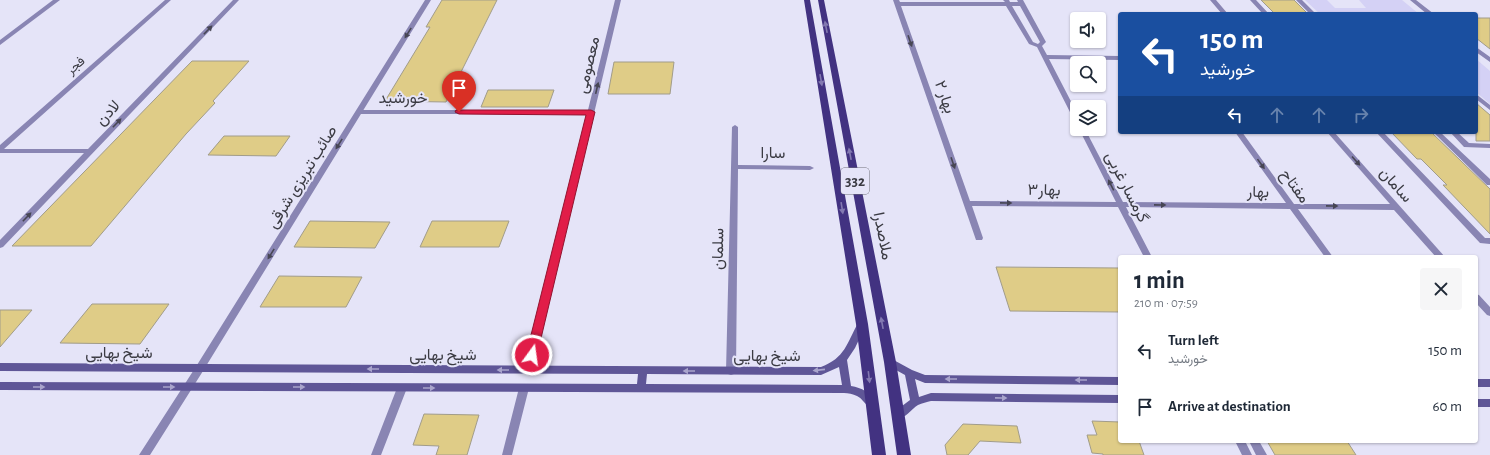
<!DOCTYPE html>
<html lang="en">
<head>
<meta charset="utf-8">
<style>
  :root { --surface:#fff; --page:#f6f6f7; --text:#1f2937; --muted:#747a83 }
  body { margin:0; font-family:"Alegreya Sans",Vazirmatn,sans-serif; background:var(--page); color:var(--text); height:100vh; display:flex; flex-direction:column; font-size:15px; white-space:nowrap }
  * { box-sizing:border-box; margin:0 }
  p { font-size:13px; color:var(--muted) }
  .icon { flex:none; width:22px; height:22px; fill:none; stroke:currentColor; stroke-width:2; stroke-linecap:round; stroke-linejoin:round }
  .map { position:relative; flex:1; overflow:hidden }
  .panel { position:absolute; left:1118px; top:255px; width:360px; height:188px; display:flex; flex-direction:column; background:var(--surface); border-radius:4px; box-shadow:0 1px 3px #0004 }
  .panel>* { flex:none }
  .hud { position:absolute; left:1118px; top:12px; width:360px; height:122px; border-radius:4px; box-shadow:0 1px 3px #0004; background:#1a4fa0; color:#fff; overflow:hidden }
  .controls { position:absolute; left:1070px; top:12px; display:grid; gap:8px }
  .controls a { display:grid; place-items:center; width:36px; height:36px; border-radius:4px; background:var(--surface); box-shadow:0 1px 3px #0004; font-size:20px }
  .pin { position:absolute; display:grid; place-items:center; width:34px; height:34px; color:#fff; margin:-41px -17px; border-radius:50% 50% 50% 0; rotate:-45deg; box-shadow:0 0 4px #0007 }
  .pin .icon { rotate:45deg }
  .me { position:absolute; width:44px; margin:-22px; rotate:14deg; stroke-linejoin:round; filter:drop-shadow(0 0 3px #0008) }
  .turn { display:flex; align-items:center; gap:14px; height:84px; padding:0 16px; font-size:18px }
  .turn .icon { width:52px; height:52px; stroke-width:2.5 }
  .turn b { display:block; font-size:28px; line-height:34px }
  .lanes { display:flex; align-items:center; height:38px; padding:0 16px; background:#0003; justify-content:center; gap:20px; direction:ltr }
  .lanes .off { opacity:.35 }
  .round { display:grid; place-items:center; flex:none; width:42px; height:42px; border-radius:4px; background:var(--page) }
  .overview { display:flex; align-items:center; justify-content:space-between; height:68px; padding:0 16px }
  h1 { font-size:24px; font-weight:600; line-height:30px }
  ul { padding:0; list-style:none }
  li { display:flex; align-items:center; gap:12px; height:56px; padding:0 16px }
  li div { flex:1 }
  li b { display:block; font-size:15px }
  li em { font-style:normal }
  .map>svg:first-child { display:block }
  .green { fill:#d4d1f5 }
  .building { fill:#dfcc87; stroke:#a19c8a }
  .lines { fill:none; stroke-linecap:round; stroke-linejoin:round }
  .minor { fill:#8985b3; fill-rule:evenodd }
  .tertiary { fill:#8985b3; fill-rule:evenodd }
  .secondary { fill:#5f5697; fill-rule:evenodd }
  .primary { fill:#423281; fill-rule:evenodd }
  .oneway { fill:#8379b1 }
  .oneway2 { fill:#474654 }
  .oneway3 { fill:#a9a4cc }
  .route { fill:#e11d48; stroke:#92132f }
  .labels { text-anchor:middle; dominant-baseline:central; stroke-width:4; stroke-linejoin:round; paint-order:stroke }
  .far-street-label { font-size:13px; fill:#3b3b43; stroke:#e5e4f8 }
  .shield { fill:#e5e4f8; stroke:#6e6e79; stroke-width:1 }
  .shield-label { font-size:15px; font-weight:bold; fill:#3b3b43 }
  .street-label { font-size:16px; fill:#3b3b43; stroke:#e5e4f8 }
</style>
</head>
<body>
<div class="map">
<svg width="1490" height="455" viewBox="0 0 1490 455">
  <rect width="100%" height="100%" fill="#e5e4f8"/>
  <path class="green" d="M1305 0H1327L1335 8H1366L1359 0H1402L1419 14H1320Z
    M1476 59 1490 71V104L1476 92Z"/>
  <path class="building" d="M442 0H497L446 102 385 101 430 27H426Z
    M1261 0H1294L1308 14H1275Z
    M1476 18H1490V49L1476 38Z
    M192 61H249L213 101 215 103 186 134 91 246H12Z
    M614 62H674L670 94H608Z
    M488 90H554L548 107H481Z
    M1476 103 1490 115V141H1476Z
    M1391 132H1431L1490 189V234L1443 185H1447L1421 159H1417Z
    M224 136H290L276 156 208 155Z
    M310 221 390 222 375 248 294 247Z
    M432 221H509L499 247H420Z
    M996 267 1120 268V312L1010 311Z
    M279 276 362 277 346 307H260Z
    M92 304H169L140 344 60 343Z
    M0 310H32L0 347Z
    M424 414 479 415 467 455H436L439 446 413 445Z
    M1092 421 1120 422V441H1139L1144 455H1103V454L1092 453 1087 435H1097Z
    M963 424 1017 426 1021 443 980 441 968 455H947L945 445Z
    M1267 441H1347L1356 455H1275Z"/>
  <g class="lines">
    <path class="minor" d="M53 0H60L0 45V40Z
      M165 0H171L4 149H88L233 0H239L3 247 0 248V240L84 153H0V145Z
      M615 0H621L533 370 531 373 528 374 525 373 523 370 587 114H359L356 112 359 110H588Z
      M893 0H899L900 2H1005L1003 0H1009L1010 2H1018L1017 0H1023L1046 42 1042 46 1047 55 1120 56V60L1049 59 1077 113V122L1074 120 1037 47 1029 44 1006 6H901L970 201 1116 202 1079 129H1085L1123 202 1286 203 1235 132H1242L1294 204H1390L1327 132H1334L1445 257H1436L1394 210 1298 209 1333 257H1325L1290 209 1126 207 1152 257H1144L1118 207 972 206 983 238 982 240H976ZM1012 6H1020L1040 42 1038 44 1033 42Z
      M1210 0H1216L1228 14H1222Z
      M1250 0H1256L1269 14H1263Z
      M1296 0H1302L1316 14H1310Z
      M1410 0H1416L1434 14H1427Z
      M1476 47 1490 57V62L1476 52Z
      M1476 94 1490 105V110L1476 99Z
      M735 125 738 127V165L810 166 814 168 810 170 738 169 736 371 734 374 731 375 728 374 726 371 732 127Z
      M1376 132H1383L1485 238H1490V244L1480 243Z
      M1433 132H1440L1490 179V185H1487Z
      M1450 132H1457L1469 143 1490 144V148L1464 147Z
      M1476 294 1479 295 1490 307V316L1487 315 1476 303Z
      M402 384 405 385 407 388 381 455H371L397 388 399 385Z
      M524 384 527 385 529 388 512 455H502L519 388 521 385Z
      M1235 441H1245L1252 455H1242Z
      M1249 441H1259L1267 455H1256Z"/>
    <path class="tertiary" d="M425 0H431L203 371 150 455H139L197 365Z"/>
    <path class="secondary" d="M861 322 864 323 866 325 855 348 847 360 851 386C862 388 870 392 875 402L873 405C865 408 864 399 857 396 853 394 848 393 844 393L0 390V382L637 384 638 374 0 371V363L821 367C845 358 847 343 858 323ZM839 367 842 385 646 384 647 374 821 375Z
      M890 358 912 370 925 375 1120 377V385L925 383 915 379 919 397 931 393 1120 395V403L931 401C927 402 922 403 918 405 910 410 904 421 894 418L893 415 894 412 910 400 905 375 887 365 885 362 887 359Z
      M1476 379H1490V387H1476Z
      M1476 399H1490V407H1476Z"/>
    <path class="primary" d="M804 0H810L868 324 886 455H872L856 324Z
      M818 0H824L896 362 911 455H897L884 362Z"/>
  </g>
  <defs><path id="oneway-solid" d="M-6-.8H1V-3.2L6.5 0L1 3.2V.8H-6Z"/></defs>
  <g class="oneway">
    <use href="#oneway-solid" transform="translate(826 27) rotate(-101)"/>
    <use href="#oneway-solid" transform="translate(821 80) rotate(80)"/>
    <use href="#oneway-solid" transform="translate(850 154) rotate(-101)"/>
    <use href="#oneway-solid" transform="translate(842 208) rotate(81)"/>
    <use href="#oneway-solid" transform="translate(882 323) rotate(-101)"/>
    <use href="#oneway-solid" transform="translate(869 377) rotate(83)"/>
  </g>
  <g class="oneway2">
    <use href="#oneway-solid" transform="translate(208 30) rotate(-46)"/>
    <use href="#oneway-solid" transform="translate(408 33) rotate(122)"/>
    <use href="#oneway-solid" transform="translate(910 41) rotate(71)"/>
    <use href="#oneway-solid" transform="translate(597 88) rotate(-77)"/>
    <use href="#oneway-solid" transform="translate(117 123) rotate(-46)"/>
    <use href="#oneway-solid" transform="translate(339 144) rotate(122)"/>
    <use href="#oneway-solid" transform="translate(1356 161) rotate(48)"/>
    <use href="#oneway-solid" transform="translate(953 163) rotate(71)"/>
    <use href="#oneway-solid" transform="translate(1261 164) rotate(54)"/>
    <use href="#oneway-solid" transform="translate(1111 185) rotate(-117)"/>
    <use href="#oneway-solid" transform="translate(1006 203) rotate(1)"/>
    <use href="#oneway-solid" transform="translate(1160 205) rotate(1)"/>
    <use href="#oneway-solid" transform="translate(1332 206) rotate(1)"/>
    <use href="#oneway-solid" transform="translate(27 217) rotate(-46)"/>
    <use href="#oneway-solid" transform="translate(271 254) rotate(122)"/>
  </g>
  <g class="oneway3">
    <use href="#oneway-solid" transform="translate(373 369) rotate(-180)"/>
    <use href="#oneway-solid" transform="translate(503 370) rotate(-180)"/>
    <use href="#oneway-solid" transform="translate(819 370) rotate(174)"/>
    <use href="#oneway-solid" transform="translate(689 371) rotate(-180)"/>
    <use href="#oneway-solid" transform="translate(951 379) rotate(-180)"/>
    <use href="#oneway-solid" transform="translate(1081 380) rotate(-180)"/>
    <use href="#oneway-solid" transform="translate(39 387)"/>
    <use href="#oneway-solid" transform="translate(169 387)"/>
    <use href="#oneway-solid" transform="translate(299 387)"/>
    <use href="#oneway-solid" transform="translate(429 388)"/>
    <use href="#oneway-solid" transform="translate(1001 398) rotate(1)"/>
  </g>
  <path class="route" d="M456 110H591L595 112 537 355 535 358 532 359 528 358 526 355 586 115 459 114 455 112Z"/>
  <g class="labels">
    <g class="far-street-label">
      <text transform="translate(76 66) rotate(-42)">فجر</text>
    </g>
    <rect class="shield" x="841" y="168" width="28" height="26" rx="3"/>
    <g class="shield-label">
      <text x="855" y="181">332</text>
    </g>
    <g class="street-label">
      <text transform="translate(588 65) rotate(-77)">معصومی</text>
      <text transform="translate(945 97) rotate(71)">بهار ۲</text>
      <text x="403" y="98">خورشید</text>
      <text transform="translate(108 113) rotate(-46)">لادن</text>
      <text x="773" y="153">سارا</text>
      <text transform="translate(302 177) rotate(-58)">صائب تبریزی شرقی</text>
      <text transform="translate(1396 185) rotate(48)">سامان</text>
      <text transform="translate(1295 186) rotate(54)">مفتاح</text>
      <text transform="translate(1127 187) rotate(63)">گرمسار غربی</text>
      <text transform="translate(1044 190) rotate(1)">بهار۳</text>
      <text transform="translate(1258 192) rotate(1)">بهار</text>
      <text transform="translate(883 236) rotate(79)">ملاصدرا</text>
      <text transform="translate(718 249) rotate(-89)">سلمان</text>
      <text x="119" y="353">شیخ بهایی</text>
      <text x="443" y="355">شیخ بهایی</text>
      <text x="767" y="356">شیخ بهایی</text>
    </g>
  </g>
</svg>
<div class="controls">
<a><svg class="icon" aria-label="sound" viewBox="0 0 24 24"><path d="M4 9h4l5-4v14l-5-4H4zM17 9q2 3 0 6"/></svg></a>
<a><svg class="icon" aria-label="search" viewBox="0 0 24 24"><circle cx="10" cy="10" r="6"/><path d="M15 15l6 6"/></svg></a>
<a><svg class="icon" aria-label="layers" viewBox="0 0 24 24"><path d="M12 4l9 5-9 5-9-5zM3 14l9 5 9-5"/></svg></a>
</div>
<div class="pin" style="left:459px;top:112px;background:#d93025"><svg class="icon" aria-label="arrive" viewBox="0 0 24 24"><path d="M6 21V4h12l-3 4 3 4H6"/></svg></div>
<svg class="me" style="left:532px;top:355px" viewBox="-20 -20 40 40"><circle r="17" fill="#e11d48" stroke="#fff" stroke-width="3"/><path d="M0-11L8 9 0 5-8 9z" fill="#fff"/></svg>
<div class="hud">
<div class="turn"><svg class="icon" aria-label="left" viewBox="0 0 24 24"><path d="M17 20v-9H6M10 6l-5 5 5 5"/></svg><div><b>150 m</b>خورشید</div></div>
<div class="lanes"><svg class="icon" aria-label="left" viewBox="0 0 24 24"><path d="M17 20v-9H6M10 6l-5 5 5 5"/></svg><svg class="icon off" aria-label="ahead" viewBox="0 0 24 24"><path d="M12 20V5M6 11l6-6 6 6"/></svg><svg class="icon off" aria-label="ahead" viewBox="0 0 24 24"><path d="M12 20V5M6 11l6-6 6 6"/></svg><svg class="icon off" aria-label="right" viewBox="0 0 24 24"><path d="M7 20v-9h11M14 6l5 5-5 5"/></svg></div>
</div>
<section class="panel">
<div class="overview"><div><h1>1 min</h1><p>210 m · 07:59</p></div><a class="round"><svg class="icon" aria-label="close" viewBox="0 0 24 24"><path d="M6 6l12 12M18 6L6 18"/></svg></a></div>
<ul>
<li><svg class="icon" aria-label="left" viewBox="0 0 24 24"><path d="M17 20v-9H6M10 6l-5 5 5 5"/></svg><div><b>Turn left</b><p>خورشید</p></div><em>150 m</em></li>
<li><svg class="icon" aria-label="arrive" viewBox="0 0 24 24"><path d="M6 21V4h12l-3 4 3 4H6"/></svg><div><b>Arrive at destination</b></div><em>60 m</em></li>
</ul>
</section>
</div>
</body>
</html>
